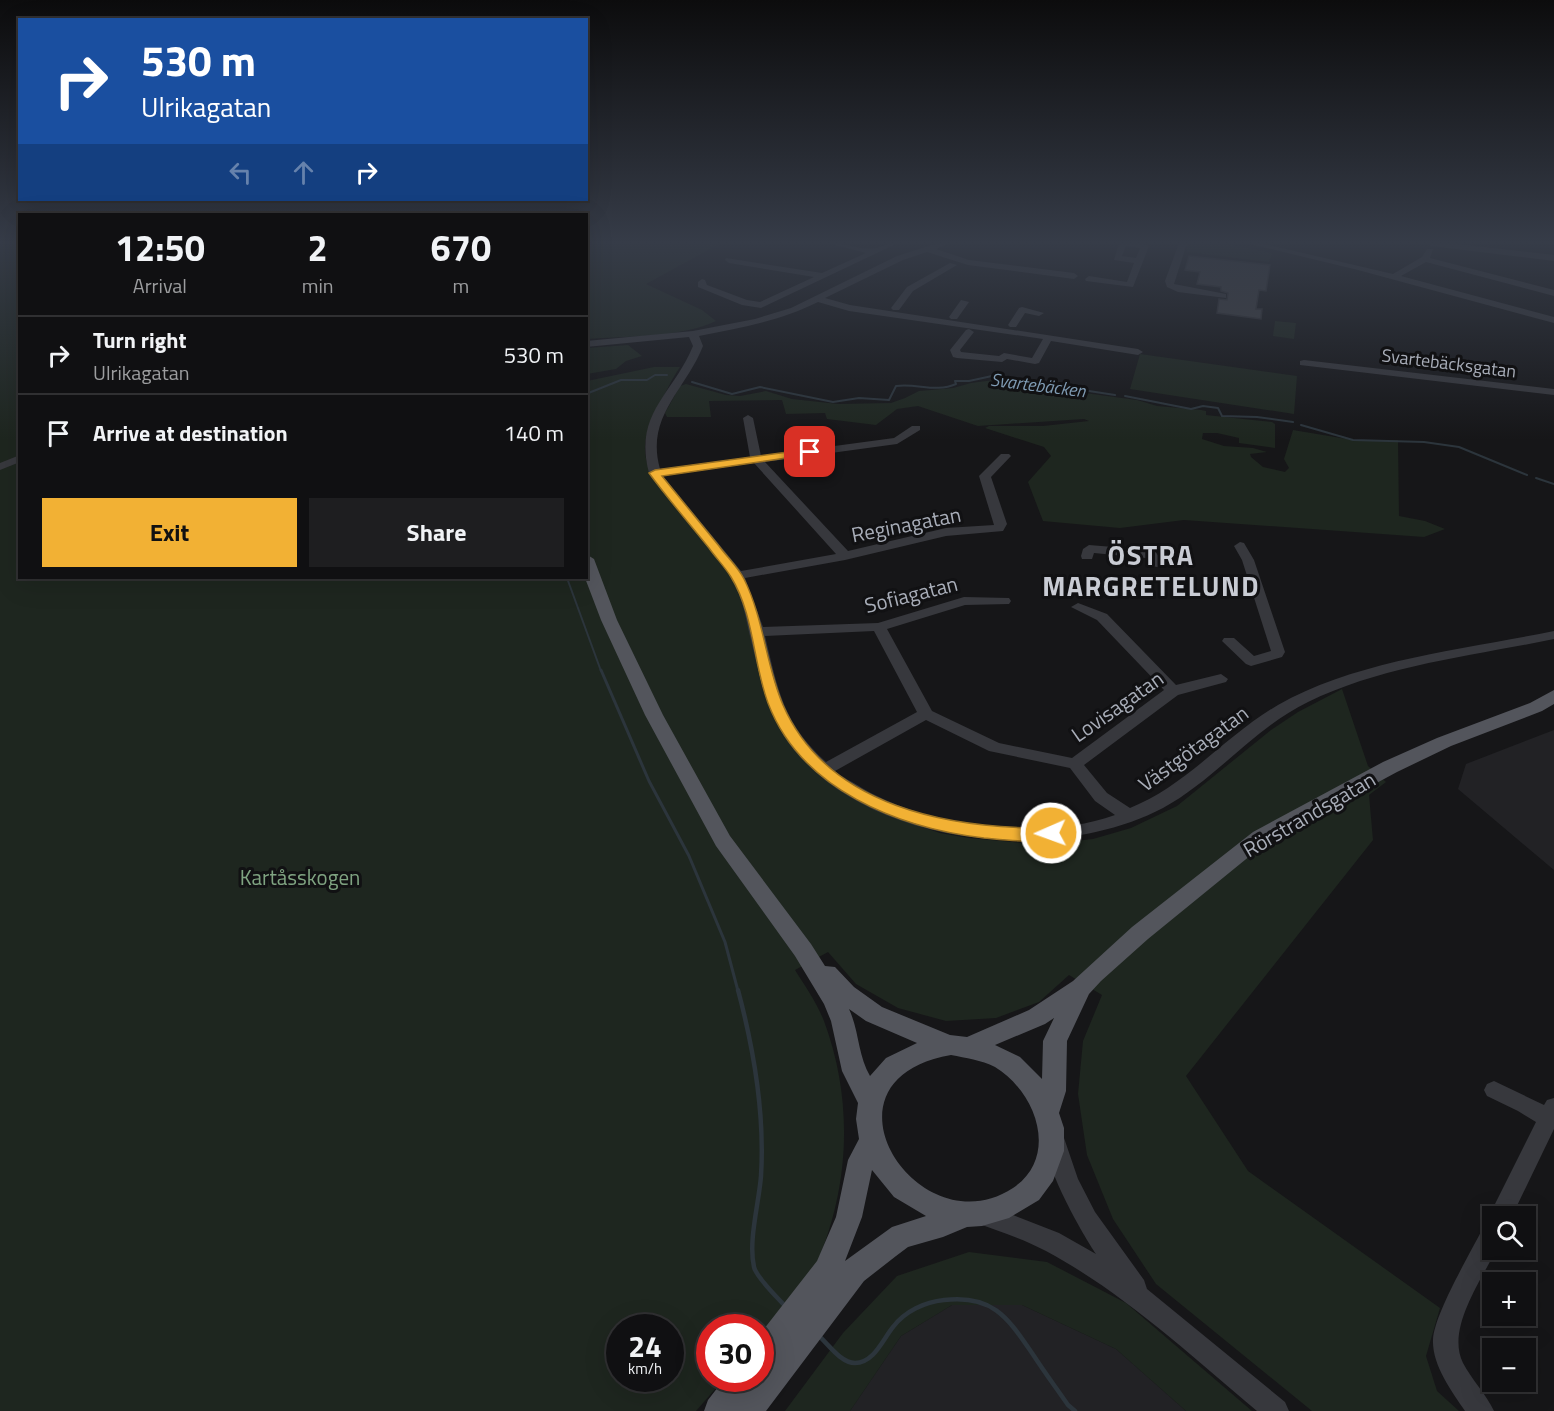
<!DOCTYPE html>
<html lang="en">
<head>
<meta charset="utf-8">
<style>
  :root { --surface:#101012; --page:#1e1e20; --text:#f1f3f6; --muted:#9c9d9f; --line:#303032; --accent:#f2b134 }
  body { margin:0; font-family:"Titillium Web",sans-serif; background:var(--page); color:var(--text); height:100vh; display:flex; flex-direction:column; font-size:22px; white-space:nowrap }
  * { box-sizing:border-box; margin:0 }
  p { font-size:20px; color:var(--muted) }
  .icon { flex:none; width:33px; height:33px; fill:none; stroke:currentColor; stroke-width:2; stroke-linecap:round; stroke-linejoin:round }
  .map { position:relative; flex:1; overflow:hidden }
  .sheet { position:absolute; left:18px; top:213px; width:570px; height:366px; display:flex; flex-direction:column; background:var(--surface); border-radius:0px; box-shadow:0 6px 24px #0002,0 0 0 2px var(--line) }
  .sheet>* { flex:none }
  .guide { position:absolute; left:18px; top:18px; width:570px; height:183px; border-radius:0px; box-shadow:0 6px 24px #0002,0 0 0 2px var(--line); background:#1a4fa0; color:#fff; overflow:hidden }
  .buttons { position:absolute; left:1482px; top:1206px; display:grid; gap:12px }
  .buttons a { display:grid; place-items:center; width:54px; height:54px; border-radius:0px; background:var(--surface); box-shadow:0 6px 24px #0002,0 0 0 2px var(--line); font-size:30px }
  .speed { position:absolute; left:606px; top:1314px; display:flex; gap:12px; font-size:30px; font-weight:700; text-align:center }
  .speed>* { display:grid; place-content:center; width:78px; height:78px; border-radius:50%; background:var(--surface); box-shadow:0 6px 24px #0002,0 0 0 2px var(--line); line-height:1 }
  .speed small { font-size:15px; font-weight:400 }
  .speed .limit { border:9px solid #d22; background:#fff; color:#111 }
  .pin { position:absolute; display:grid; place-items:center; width:51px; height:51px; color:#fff; margin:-26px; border-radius:12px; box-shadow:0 3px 9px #0006 }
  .me { position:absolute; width:66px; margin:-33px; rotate:268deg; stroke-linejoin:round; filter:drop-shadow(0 0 4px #0008) }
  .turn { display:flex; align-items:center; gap:21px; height:126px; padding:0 24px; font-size:27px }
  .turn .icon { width:78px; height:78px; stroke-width:2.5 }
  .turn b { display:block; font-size:42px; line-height:51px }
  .lanes { display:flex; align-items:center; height:57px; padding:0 24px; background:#0003; justify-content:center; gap:30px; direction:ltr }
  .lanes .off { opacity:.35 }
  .eta { display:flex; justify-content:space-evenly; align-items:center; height:102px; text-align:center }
  .eta b { font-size:36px; font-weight:700; line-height:42px }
  .button { display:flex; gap:12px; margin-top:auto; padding:12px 24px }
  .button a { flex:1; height:69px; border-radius:0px; background:var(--accent); color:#111; font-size:24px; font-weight:700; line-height:69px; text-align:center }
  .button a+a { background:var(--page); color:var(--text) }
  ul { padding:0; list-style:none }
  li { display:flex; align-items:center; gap:18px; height:78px; padding:0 24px; border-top:2px solid var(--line) }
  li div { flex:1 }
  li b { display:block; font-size:22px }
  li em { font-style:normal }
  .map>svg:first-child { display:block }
  .built { fill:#222225 }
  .green { fill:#1e261f; fill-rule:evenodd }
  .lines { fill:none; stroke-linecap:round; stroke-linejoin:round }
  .stream-far2 { stroke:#2c353c; stroke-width:2 }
  .stream-far1 { stroke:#2c353c; stroke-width:3 }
  .stream { stroke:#2c353c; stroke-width:4.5 }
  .building { fill:#404145; stroke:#303034; stroke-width:1.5 }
  .minor { fill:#37383d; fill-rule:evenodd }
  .major { fill:#53555c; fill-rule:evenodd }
  .route { fill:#f2b134; stroke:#9d7322; stroke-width:1.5 }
  .labels { text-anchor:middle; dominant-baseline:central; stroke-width:6; stroke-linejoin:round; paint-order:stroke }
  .far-street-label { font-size:18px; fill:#a8adb8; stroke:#111113 }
  .far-water-label { font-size:18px; font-style:italic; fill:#7f9bb3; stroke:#111113 }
  .street-label { font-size:21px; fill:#a8adb8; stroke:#111113 }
  .park-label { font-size:21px; fill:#7fa381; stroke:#111113 }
  .district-label { font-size:27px; font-weight:bold; letter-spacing:1.5px; fill:#c9ccd4; stroke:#111113 }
</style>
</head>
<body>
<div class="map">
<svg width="1554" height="1411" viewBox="0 0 1554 1411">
  <rect width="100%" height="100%" fill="#161618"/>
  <path class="built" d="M1554 730V870L1458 789 1466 764Z
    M952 1305H1022L1116 1349 1186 1411H850L901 1336Z"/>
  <path class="green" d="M0 243H19L20 578H586L587 381 654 367H680C671 380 665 394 658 408 645 432 640 448 651 474L733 578 740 592 795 749 806 762 839 789 884 814 940 833 969 838 1034 844 1066 842 1093 839 1131 828 1177 806 1271 730 1298 712 1342 689 1368 766 1386 782 1369 795 1373 840 1186 1076 1248 1171 1440 1308 1426 1356 1437 1391 1459 1411H1312L1156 1284 1113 1219 1087 1155 1078 1094 1083 1041 1102 995 1069 975 1039 1002 996 1018 946 1021 898 1008 856 984 828 952 795 970C805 986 817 1003 824 1021 856 1107 849 1200 808 1282 800 1298 773 1322 761 1337L760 1328H710V1378L724 1379 696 1411H0ZM620 1328H670V1378H620Z
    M587 243H721L646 284 702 310 716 321C681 338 625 336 587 339Z
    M1184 243H1222L1272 253 1269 262 1187 252Z
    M1275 321 1296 323 1294 339 1273 336Z
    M628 345 642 356 626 361 616 369 587 374V348Z
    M1140 354 1297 376 1294 414 1130 389Z
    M994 380 1021 383 1045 390H1062L1137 400 1157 406 1201 410 1206 411V415L1272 422 1275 424V448L1239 443V438L1217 433H1203L1202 439 1224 446 1253 448 1267 452 1250 454 1251 457 1263 467 1285 472 1289 468 1284 459 1293 430 1353 440H1398L1399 516 1425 521 1445 529 1424 537 1184 520 1120 528 1043 521 1028 482 1051 456 1044 447 985 428 989 426H1043L1089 421 1084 419 978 426 918 406 897 409 876 425 827 419 825 413 786 414 782 400 709 401 711 417H667L665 413 680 386 686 384 726 395 740 396 766 391 792 399 838 404 891 403 905 398 919 391 953 388 971 383Z
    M969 1252 1047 1262 1126 1303 1252 1411H1186L1116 1349 1022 1305H952L901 1336 850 1411H785L843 1333 897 1276Z"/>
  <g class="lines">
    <path class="stream-far2" d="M692 382 732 394 760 387 833 402 859 398 889 400 896 386C917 383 936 393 956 384L955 381H969L992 376 1006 380H1027L1033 385 1053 389 1063 387 1115 395
      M586 394 621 380H647L655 375H667
      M1125 396 1191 409 1203 406 1218 408 1222 416 1257 417 1293 422
      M1301 425 1353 440 1424 442 1459 447 1527 475
      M1536 478 1554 484
      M567 578 601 671"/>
    <path class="stream-far1" d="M601 670 649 781 689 856 725 942 738 991"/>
    <path class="stream" d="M738 990C754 1050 765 1113 761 1176 759 1203 748 1241 754 1267 756 1277 777 1297 785 1306
      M819 1336C829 1345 841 1363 855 1363 874 1363 883 1339 893 1327 905 1311 925 1302 944 1300 995 1294 1009 1320 1034 1356 1045 1373 1057 1389 1068 1405L1075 1411"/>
  </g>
  <path class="building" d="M1189 256 1270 265 1266 291 1259 290 1256 309H1262L1261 319 1217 313 1219 299 1227 300 1228 293 1221 291V287L1197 284 1200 272 1185 270Z"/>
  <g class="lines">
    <path class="minor" d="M828 243C842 242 864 251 875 248 884 247 889 242 898 243L761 308 742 305 698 287V282L702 279 705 280 707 285 747 300 760 302 814 277 729 263 725 260 726 258 822 273 866 253Z
      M938 243H949L936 249 969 260 1074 273 1078 276 1074 279 968 265 927 252 903 260 825 298 850 305 1138 349 1143 352 1138 355 1051 341 1039 363 1035 364 1007 359 1002 362 957 358 953 357 950 350 966 330 969 329 974 332 960 350 961 352 999 356 1004 353 1032 358 1043 339 849 311 818 302C780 321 740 328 699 336L703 346C686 390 645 416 660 469L750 457 743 418 748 415 753 418 761 456 894 438 912 426H920V430L897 444 765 462 848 551 946 528 994 525 979 476 1001 454H1009L1011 456 991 477 1007 524 1003 531 946 536 845 560 745 578 763 627 878 623 964 597 1009 598 1011 601 1009 604 965 605 887 629 932 711 999 743 1072 758 1164 690 1097 620 1071 607 1078 603 1107 614 1176 685 1221 674 1228 679 1226 682 1178 695 1084 765 1107 793 1130 808C1187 785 1225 736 1278 705 1356 660 1467 649 1554 631V639C1472 656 1384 665 1308 702 1253 729 1216 779 1163 808 1057 864 875 848 794 750 767 717 759 672 749 632 746 618 743 602 736 588 716 544 676 513 649 473 633 413 673 395 693 346L689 337 586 347V341L693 331 755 319 791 308 897 256ZM754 463 836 554 741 571 663 476ZM874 631 917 712 826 762C783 723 778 690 765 636ZM926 720 989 751 1070 768 1095 801 1115 815C1041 842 928 827 862 788 853 782 843 778 835 771Z
      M1119 243H1139L1149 246 1133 287 1086 281 1085 279 1089 276 1127 282 1134 263 1114 260ZM1126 246 1140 248 1136 258 1122 256Z
      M1179 243H1187L1174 284 1226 294V298L1178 292 1167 287 1165 281Z
      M1246 243H1260L1393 274 1422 257 1427 249H1433L1430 258 1554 290V296L1426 262 1401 276 1554 317V323L1358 270Z
      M1427 243H1449L1554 255V261L1431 246Z
      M950 263 957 265 913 291 899 310H893L891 308 907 287Z
      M961 300 969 302 957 319H951L949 317Z
      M1022 307 1044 313 1039 316 1025 313 1016 327H1010L1008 325 1019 308Z
      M1304 360 1554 389V395L1300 365V361Z
      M20 455V462L0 470V463Z
      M1240 542 1244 543 1254 560 1285 652 1282 657 1251 666 1246 664 1222 641 1224 638H1234L1254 656 1271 651 1242 560 1234 546Z
      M1089 545 1150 550 1155 551 1163 563 1157 567 1152 566 1146 558 1094 553 1092 559H1082L1081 556 1083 549Z
      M1494 1081 1544 1105 1547 1100 1554 1098V1129L1512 1216H1492V1222L1490 1216 1493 1208 1536 1122 1518 1111 1487 1096 1484 1090 1487 1084Z
      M1055 1132 1063 1135 1078 1179 1095 1212 1144 1280 1147 1289 1285 1402 1289 1411H1257C1189 1354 1124 1293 1046 1251 1024 1239 998 1231 974 1222L971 1214 974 1206 982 1203 1059 1233 1096 1254C1082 1233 1038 1157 1047 1135Z
      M1492 1223V1250H1496C1481 1281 1446 1329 1463 1363 1472 1380 1486 1394 1494 1411H1465C1452 1392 1432 1365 1433 1340 1434 1314 1471 1252 1484 1226Z"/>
    <path class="major" d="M586 554 594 559 617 620 663 715 730 836 811 944 825 966 835 967 854 987 882 1007 950 1035 967 1037 1029 1010 1073 981 1132 927 1253 832 1383 762 1437 738 1530 703 1554 690V704L1542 711 1451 746 1397 772 1267 842 1148 939 1101 981 1089 994 1067 1041 1066 1091 1059 1113 1064 1128V1151L1053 1181 1039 1200 1009 1218 982 1226 967 1227 943 1237 908 1247 896 1256 864 1281 766 1411H704L708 1400 725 1378H760V1334L817 1261 836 1217 848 1160 859 1139 856 1119 858 1103 842 1071 831 1021 824 1004 795 956 716 846 645 715 601 620 585 578ZM849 1009 866 1021 917 1043 886 1058 870 1076C858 1056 859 1030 849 1009ZM1054 1018 1043 1041 1042 1079 1020 1057 995 1045 1045 1024ZM951 1055C966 1058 981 1060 995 1067 1036 1092 1060 1156 1013 1188 919 1250 807 1080 951 1055ZM872 1170 894 1197 926 1216 892 1227 845 1261 862 1217Z"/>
  </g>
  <linearGradient id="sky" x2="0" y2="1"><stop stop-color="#0c0c0d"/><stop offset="0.55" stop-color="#363c48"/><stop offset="1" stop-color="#363c48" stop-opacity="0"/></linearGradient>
  <rect width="1554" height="440" fill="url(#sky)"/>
  <path class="route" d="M810 449 814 450V454L662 476C681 499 700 523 719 546 727 557 738 567 744 579 764 619 766 666 783 705 828 808 951 829 1051 828L1057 829 1059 833 1057 837C1035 844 1006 840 984 838 899 828 801 790 768 703 753 663 754 614 731 577 725 567 716 558 709 548 689 523 668 499 649 473L655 470Z"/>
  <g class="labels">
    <g class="far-street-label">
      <text transform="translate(1449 363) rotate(7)">Svartebäcksgatan</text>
    </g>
    <g class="far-water-label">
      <text transform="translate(1038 385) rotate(7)">Svartebäcken</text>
    </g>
    <g class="street-label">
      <text transform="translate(906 524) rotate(-11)">Reginagatan</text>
      <text transform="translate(911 594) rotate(-14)">Sofiagatan</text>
      <text transform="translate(1117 706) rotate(-35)">Lovisagatan</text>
      <text transform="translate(1193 748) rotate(-36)">Västgötagatan</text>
      <text transform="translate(1309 814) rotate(-30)">Rörstrandsgatan</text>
    </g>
    <g class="park-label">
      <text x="300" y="877">Kartåsskogen</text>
    </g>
    <g class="district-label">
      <text x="1151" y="554">ÖSTRA<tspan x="1151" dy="31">MARGRETELUND</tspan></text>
    </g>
  </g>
</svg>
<div class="buttons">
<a><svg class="icon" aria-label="search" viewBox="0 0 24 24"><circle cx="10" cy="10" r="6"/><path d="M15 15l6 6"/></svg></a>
<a>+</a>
<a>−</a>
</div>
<div class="speed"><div>24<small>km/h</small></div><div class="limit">30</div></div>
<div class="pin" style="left:810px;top:452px;background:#d93025"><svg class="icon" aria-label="arrive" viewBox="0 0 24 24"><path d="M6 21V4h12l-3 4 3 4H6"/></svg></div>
<svg class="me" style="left:1051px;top:833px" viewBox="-20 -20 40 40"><circle r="17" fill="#f2b134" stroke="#fff" stroke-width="3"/><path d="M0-11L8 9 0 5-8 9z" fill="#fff"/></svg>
<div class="guide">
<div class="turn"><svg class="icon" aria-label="right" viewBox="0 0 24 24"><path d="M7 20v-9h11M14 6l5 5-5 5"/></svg><div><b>530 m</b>Ulrikagatan</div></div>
<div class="lanes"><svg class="icon off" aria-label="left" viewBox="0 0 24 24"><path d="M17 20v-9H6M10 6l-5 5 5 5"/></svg><svg class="icon off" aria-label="ahead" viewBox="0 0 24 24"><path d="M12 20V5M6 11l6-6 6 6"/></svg><svg class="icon" aria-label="right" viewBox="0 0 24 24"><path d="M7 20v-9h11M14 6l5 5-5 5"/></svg></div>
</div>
<section class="sheet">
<div class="eta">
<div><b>12:50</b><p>Arrival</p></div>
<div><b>2</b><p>min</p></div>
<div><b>670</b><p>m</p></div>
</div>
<ul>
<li><svg class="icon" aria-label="right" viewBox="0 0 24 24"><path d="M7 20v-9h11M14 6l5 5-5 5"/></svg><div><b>Turn right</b><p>Ulrikagatan</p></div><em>530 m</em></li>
<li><svg class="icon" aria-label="arrive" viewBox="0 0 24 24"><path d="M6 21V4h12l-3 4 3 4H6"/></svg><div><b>Arrive at destination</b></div><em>140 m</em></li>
</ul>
<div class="button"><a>Exit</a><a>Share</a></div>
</section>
</div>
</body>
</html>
